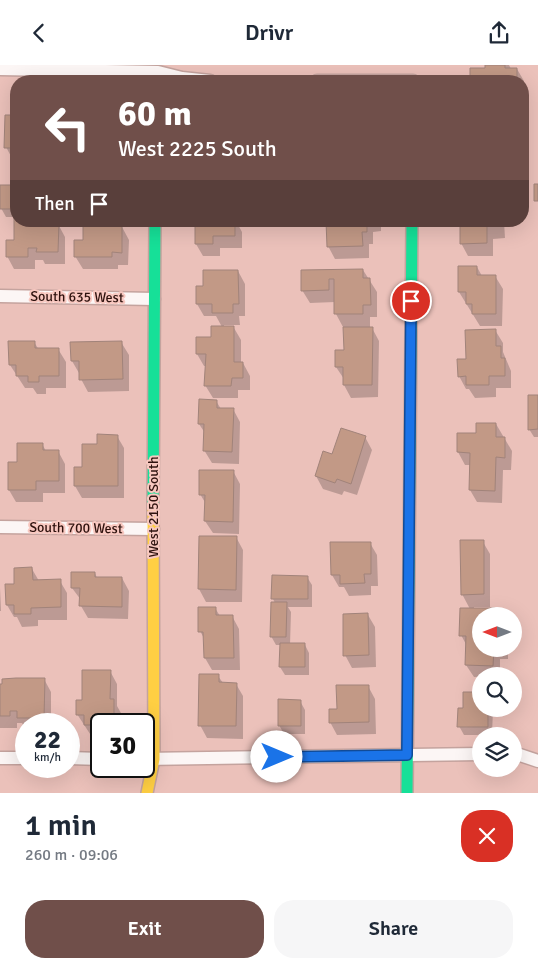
<!DOCTYPE html>
<html lang="en">
<head>
<meta charset="utf-8">
<style>
  :root { --surface:#fff; --page:#f6f6f7; --text:#1f2937; --muted:#747a83; --accent:#704f4a }
  body { margin:0; font-family:Signika,sans-serif; background:var(--page); color:var(--text); height:100vh; display:flex; flex-direction:column; font-size:19px; white-space:nowrap }
  * { box-sizing:border-box; margin:0 }
  p { font-size:16px; color:var(--muted) }
  .icon { flex:none; width:28px; height:28px; fill:none; stroke:currentColor; stroke-width:2; stroke-linecap:round; stroke-linejoin:round }
  .map { position:relative; height:728px; overflow:hidden }
  .side { display:flex; flex-direction:column; background:var(--surface); flex:1 }
  .side>* { flex:none }
  .banner { position:absolute; left:10px; top:10px; width:519px; height:152px; border-radius:20px; box-shadow:0 5px 20px #0002; background:#704f4a; color:#fff; overflow:hidden }
  .needle { width:32px; rotate:270deg }
  .tools { position:absolute; left:472px; top:542px; display:grid; gap:10px }
  .tools a { display:grid; place-items:center; width:50px; height:50px; border-radius:50%; background:var(--surface); box-shadow:0 5px 20px #0002; font-size:25px }
  .speed { position:absolute; left:15px; top:648px; display:flex; gap:10px; font-size:25px; font-weight:700; text-align:center }
  .speed>* { display:grid; place-content:center; width:65px; height:65px; border-radius:50%; background:var(--surface); box-shadow:0 5px 20px #0002; line-height:1 }
  .speed small { font-size:12px; font-weight:400 }
  .speed .limit { border:2px solid #111; border-radius:8px; background:#fff; color:#111 }
  .pin { position:absolute; display:grid; place-items:center; width:42px; height:42px; color:#fff; margin:-21px; border:2px solid #fff; border-radius:50%; box-shadow:0 1px 5px #0007 }
  .me { position:absolute; width:55px; margin:-28px; rotate:90deg; stroke-linejoin:round; filter:drop-shadow(0 0 4px #0008) }
  .turn { display:flex; align-items:center; gap:18px; height:105px; padding:0 25px; font-size:22px }
  .turn .icon { width:65px; height:65px; stroke-width:2.5 }
  .turn b { display:block; font-size:35px; line-height:42px }
  .then { display:flex; align-items:center; height:48px; padding:0 25px; background:#0003; gap:10px; font-size:19px }
  .round { display:grid; place-items:center; flex:none; width:52px; height:52px; border-radius:20px; background:var(--page) }
  .overview { display:flex; align-items:center; justify-content:space-between; height:85px; padding:0 25px }
  h1 { font-size:30px; font-weight:600; line-height:38px }
  .action { display:flex; gap:10px; margin-top:auto; padding:10px 25px }
  .action a { flex:1; height:58px; border-radius:20px; background:var(--accent); color:#fff; font-size:20px; font-weight:600; line-height:58px; text-align:center }
  .action a+a { background:var(--page); color:var(--text) }
  header { display:flex; justify-content:space-between; align-items:center; height:65px; padding:0 25px; background:var(--surface); font-size:22px; font-weight:600 }
  .map>svg:first-child { display:block }
  .shadow { fill:#0003 }
  .building { fill:#c29986; stroke:#a1837a }
  .lines { fill:none; stroke-linecap:round; stroke-linejoin:round }
  .street-casing { stroke:#c4a39e; stroke-width:15 }
  .fast-casing { stroke:#c4a39e; stroke-width:14 }
  .slow-casing { stroke:#c4a39e; stroke-width:14 }
  .street { stroke:#fcf6f5; stroke-width:12 }
  .fast { stroke:#16e098; stroke-width:11 }
  .slow { stroke:#ffcf43; stroke-width:11 }
  .route-casing { stroke:#114b97; stroke-width:12 }
  .route { stroke:#1a73e8; stroke-width:9 }
  .labels { text-anchor:middle; dominant-baseline:central; stroke-width:4; stroke-linejoin:round; paint-order:stroke }
  .street-label { font-size:14px; fill:#2e120e; stroke:#f8c8c0 }
</style>
</head>
<body>
<header><svg class="icon" aria-label="back" viewBox="0 0 24 24"><path d="M15 5l-7 7 7 7"/></svg>Drivr<svg class="icon" aria-label="share" viewBox="0 0 24 24"><path d="M12 15V3M7 8l5-5 5 5M5 13v7h14v-7"/></svg></header>
<div class="map">
<svg width="538" height="728" viewBox="0 0 538 728">
  <rect width="100%" height="100%" fill="#ebc1ba"/>
  <path class="shadow" d="M486 0H509L511 4H517L524 16V37L522 16H471V4H486Z
    M14 46H16V95H13L6 82Z
    M2 121H16V156H33L34 159H58L65 172V199H45L43 195H35V204H14L7 191 16 176V152H6L1 143Z
    M196 156H236L242 167V183H220V191H203L196 179Z
    M328 156H381V166L373 167V179H369V193L335 194 328 181Z
    M461 156H504L505 173 493 174V191H468L461 178Z
    M122 162 129 175 128 200H118V204H83L75 191Z
    M477 202 482 211H495L503 224 502 261H480L459 227Z
    M363 205 377 227V252H370V263H372L379 276 378 332 351 333 344 320V314L336 302 345 286V262H343L336 249 335 237 310 238 302 225V206Z
    M238 206 245 219V251H239L240 260H224V262L234 263 241 275V298H243L250 311V325H238V333H213L205 320 207 301H204L197 289 222 262 216 251H204L197 239 204 222Z
    M495 265 503 278V287L511 306V323H496V332L475 333 469 324H466L459 311 467 295Z
    M34 277 39 285 58 284 66 297V323H46V329H37L33 323H25L10 300Z
    M121 277 129 290V326L88 327 81 314 80 308H79L72 296Z
    M538 331V372H534L529 364Z
    M216 336 221 344H233L240 357 239 399 212 398 204 385 205 368 199 359Z
    M496 359 512 386 511 405H503L502 438 477 437 470 425 471 400H465L458 387 477 369Z
    M117 371 124 383V433H82L75 421 83 403 98 380Z
    M365 372 372 385 357 430 344 426 342 430 323 424 316 411 333 390Z
    M42 379 46 386H58L65 399V428H43V437H16L9 425 18 399Z
    M233 406 240 419 239 469 213 468 205 456 206 439 200 429Z
    M200 472H236L243 485 242 537H206L199 524Z
    M483 477 490 489V542H474V544L494 545 498 551H481V584H508V594H500V611L474 612 466 600 467 581 461 570 470 544 462 529Z
    M370 478 377 490 378 521H371V530L349 531 344 522H339L332 510Z
    M32 504 39 516H60L67 528V555H38V561L22 562 17 552H14L7 540 16 520Z
    M95 508 97 513H122L129 526 128 554 88 553 81 541V535L72 523Z
    M307 512 312 520V542H288L291 547 290 580H305L309 588V610H285L280 602 281 580H276L271 571 275 538 273 534Z
    M0 523 1 546H0Z
    M215 543 220 551H232L239 564 240 605H212L205 593V575L200 566Z
    M368 550 375 562 376 602 352 603 345 590Z
    M110 606 117 619V641L121 648V659H101V672H92L77 649 83 636Z
    M218 611 223 618 236 619 243 631V674L207 673 200 660Z
    M44 614 51 627V659H26V665L22 658H17V663H0V620Z
    M368 621 375 634 376 669 337 670 330 657 338 645Z
    M464 628H481V644H493L492 670H464L459 661 464 644Z
    M300 636 305 645V669H284L279 660Z"/>
  <path class="building" d="M485 0H505V3H517V16H470V3H485Z
    M13 45H16V83H4L5 50H13Z
    M534 119H538V136H534Z
    M0 120H16V144H0Z
    M14 149H16V156L59 158 58 187H36L37 183H28V192H6V175H14Z
    M195 156H235V171H213V179H195Z
    M326 156H367V167H362L363 181 327 182Z
    M460 156H498V161H487V178L460 179Z
    M83 160 122 161V188L112 187V192H74V175H83Z
    M458 201H477V210H496V249H472V239H466V227H458Z
    M363 204V213H370L371 240H363V249H334V214H329V225L301 226V205Z
    M203 205H238L239 239H233V248H212V239H196V221H203Z
    M211 261H234V297H243V313H232L231 321H204L206 289H196V272H211Z
    M343 262H373L372 320H343V302H335V285H344Z
    M496 264V281H501V293H505V311H489V320H466V311L458 312 457 294H466L465 265Z
    M8 276H35V283H59V311H39V317H28V311H16V300H9Z
    M122 276 123 314 79 315V296H71L70 277Z
    M528 330H538V364L528 365Z
    M199 334 217 335V343H234L232 387 203 386 204 359H198Z
    M476 358H496V372H505V393L496 392 495 426 469 425 470 388 457 387V368H476Z
    M341 363 366 371 351 419 337 414 335 418 315 411 323 386 332 389Z
    M97 369 118 370V421H74V402H82V379H97Z
    M17 378H43V385H59V416H36V425H8V397H17Z
    M199 405H234L233 457 204 456 205 430H199Z
    M199 471H237L236 525 198 524Z
    M460 475H484V529L461 530Z
    M330 477H371V509H364L365 518 340 519V510H331Z
    M32 502 33 515 61 514V542L31 543V549H14V540H6L5 519H14V503Z
    M71 507H95V512H122V542L79 541 80 523H71Z
    M272 510 308 511V534H271Z
    M271 537H287L286 572H270Z
    M198 542H216V550H233L234 593H204L203 567H198Z
    M460 543H495V551H481V584H494L493 601 465 600 466 571H459Z
    M368 548 369 590 343 591V549Z
    M280 578H305V602H279Z
    M82 605H111L110 634H114V652H100V660H84V650H76V635H82Z
    M199 609H219V617L237 618 236 661H198Z
    M16 613H45L44 653H17V646H10V651H0V619H2V614Z
    M336 620H369V657L329 658V644H337Z
    M463 627H481V644H488V662H457L458 643H463Z
    M278 634 301 635V661H278Z"/>
  <g class="lines">
    <defs>
      <path id="street" d="M0 4 158 7 182 13 210 16
        M317 16H413
        M0 231 154 234
        M0 462 153 464
        M514 688 538 696
        M0 693H26
        M69 693 101 694
        M144 694 481 689"/>
      <path id="fast" d="M153 440 155 156
        M407 728 412 156"/>
      <path id="slow" d="M147 728 154 694 153 440"/>
    </defs>
    <use href="#street" class="street-casing"/>
    <use href="#fast" class="fast-casing"/>
    <use href="#slow" class="slow-casing"/>
    <use href="#street" class="street"/>
    <use href="#fast" class="fast"/>
    <use href="#slow" class="slow"/>
  </g>
  <g class="lines">
    <defs>
      <path id="route" d="M277 692 407 690 411 236"/>
    </defs>
    <use href="#route" class="route-casing"/>
    <use href="#route" class="route"/>
  </g>
  <g class="labels">
    <g class="street-label">
      <text transform="translate(77 232) rotate(1)">South 635 West</text>
      <text transform="translate(153 442) rotate(-90)">West 2150 South</text>
      <text transform="translate(76 463) rotate(1)">South 700 West</text>
    </g>
  </g>
</svg>
<div class="tools">
<a><svg class="needle" viewBox="-14 -14 28 28"><path d="M0-13l5 13h-10z" fill="#e53935"/><path d="M0 13l5-13h-10z" fill="#747a83"/></svg></a>
<a><svg class="icon" aria-label="search" viewBox="0 0 24 24"><circle cx="10" cy="10" r="6"/><path d="M15 15l6 6"/></svg></a>
<a><svg class="icon" aria-label="layers" viewBox="0 0 24 24"><path d="M12 4l9 5-9 5-9-5zM3 14l9 5 9-5"/></svg></a>
</div>
<div class="speed"><div>22<small>km/h</small></div><div class="limit">30</div></div>
<div class="pin" style="left:411px;top:236px;background:#d93025"><svg class="icon" aria-label="arrive" viewBox="0 0 24 24"><path d="M6 21V4h12l-3 4 3 4H6"/></svg></div>
<svg class="me" style="left:277px;top:692px" viewBox="-20 -20 40 40"><circle r="19" fill="#fff"/><path d="M0-13L10 11 0 6-10 11z" fill="#1a73e8"/></svg>
<div class="banner">
<div class="turn"><svg class="icon" aria-label="left" viewBox="0 0 24 24"><path d="M17 20v-9H6M10 6l-5 5 5 5"/></svg><div><b>60 m</b>West 2225 South</div></div>
<div class="then">Then<svg class="icon" aria-label="arrive" viewBox="0 0 24 24"><path d="M6 21V4h12l-3 4 3 4H6"/></svg></div>
</div>
</div>
<section class="side">
<div class="overview"><div><h1>1 min</h1><p>260 m · 09:06</p></div><a class="round" style="background:#d93025;color:#fff"><svg class="icon" aria-label="close" viewBox="0 0 24 24"><path d="M6 6l12 12M18 6L6 18"/></svg></a></div>
<div class="action"><a>Exit</a><a>Share</a></div>
</section>
</body>
</html>
